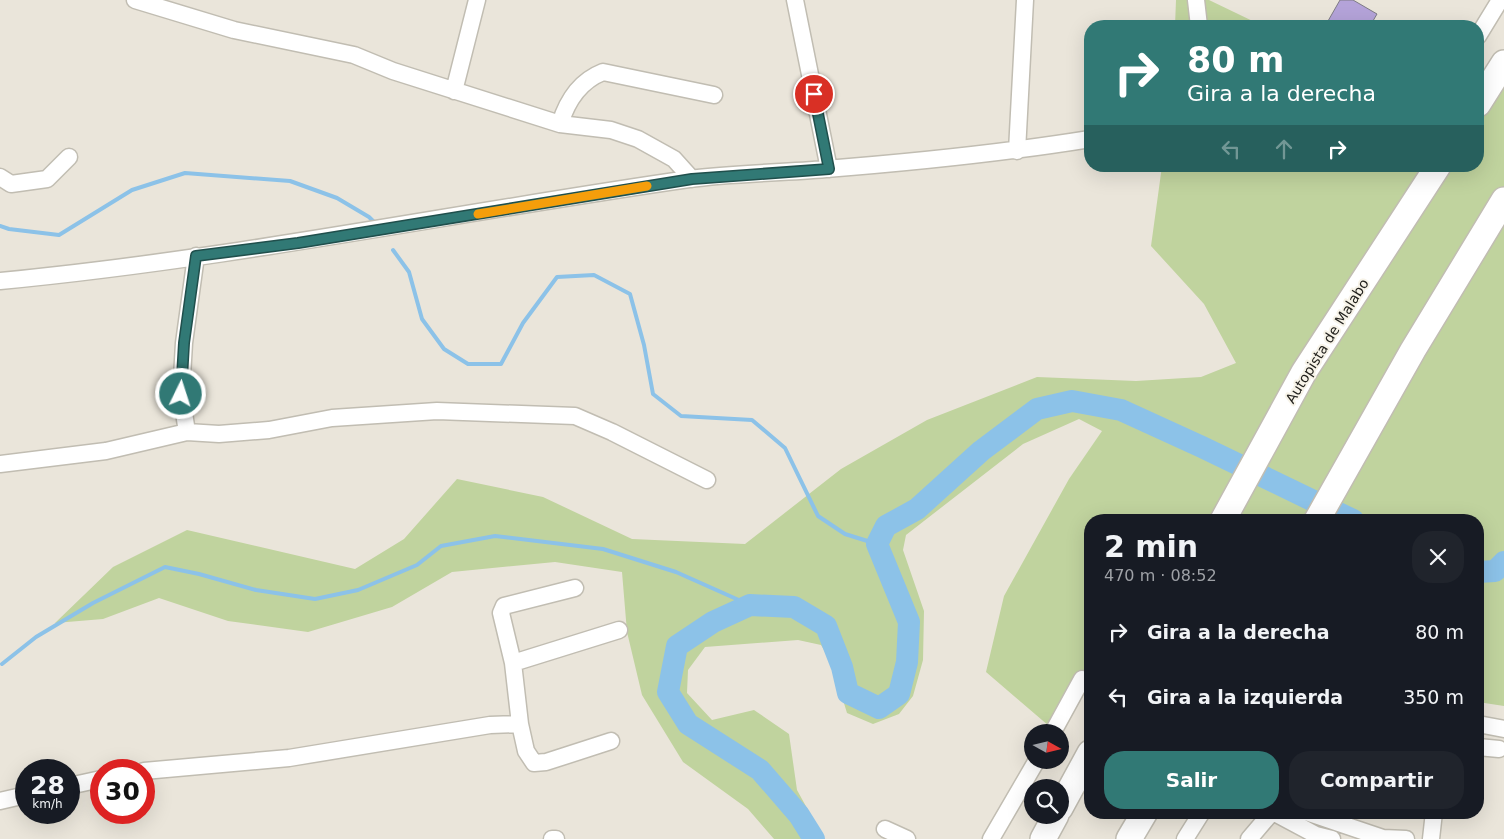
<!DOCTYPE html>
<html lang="es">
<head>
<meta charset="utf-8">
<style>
  :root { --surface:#171b24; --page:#20242c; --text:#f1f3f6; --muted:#9ea1a6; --accent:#317975 }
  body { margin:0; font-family:"DejaVu Sans",sans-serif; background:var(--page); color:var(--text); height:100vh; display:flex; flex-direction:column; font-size:19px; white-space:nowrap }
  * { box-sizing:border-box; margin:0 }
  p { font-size:16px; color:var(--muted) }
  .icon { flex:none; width:28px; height:28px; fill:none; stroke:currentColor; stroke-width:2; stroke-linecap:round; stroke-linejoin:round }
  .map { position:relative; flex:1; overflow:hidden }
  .side { position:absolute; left:1084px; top:514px; width:400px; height:305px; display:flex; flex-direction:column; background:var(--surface); border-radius:20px; box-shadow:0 5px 20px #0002 }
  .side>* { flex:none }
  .hud { position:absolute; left:1084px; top:20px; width:400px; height:152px; border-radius:20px; box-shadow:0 5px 20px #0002; background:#317975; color:#fff; overflow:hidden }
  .needle { width:32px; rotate:98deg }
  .buttons { position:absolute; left:1024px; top:724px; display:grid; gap:10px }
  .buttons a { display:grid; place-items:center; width:45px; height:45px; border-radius:50%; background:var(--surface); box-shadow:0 5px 20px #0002; font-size:25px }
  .speed { position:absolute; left:15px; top:759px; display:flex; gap:10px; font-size:25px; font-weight:700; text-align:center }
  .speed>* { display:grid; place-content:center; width:65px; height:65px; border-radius:50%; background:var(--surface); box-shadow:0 5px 20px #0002; line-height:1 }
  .speed small { font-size:12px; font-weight:400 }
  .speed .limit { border:8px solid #d22; background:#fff; color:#111 }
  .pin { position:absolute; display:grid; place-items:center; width:42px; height:42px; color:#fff; margin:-21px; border:2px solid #fff; border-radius:50%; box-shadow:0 1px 5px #0007 }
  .me { position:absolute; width:55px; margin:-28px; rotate:4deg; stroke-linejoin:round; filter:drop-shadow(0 0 4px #0008) }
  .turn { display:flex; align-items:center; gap:18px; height:105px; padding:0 20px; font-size:22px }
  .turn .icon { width:65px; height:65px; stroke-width:2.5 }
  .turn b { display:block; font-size:35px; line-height:42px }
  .lanes { display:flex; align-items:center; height:48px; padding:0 20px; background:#0003; justify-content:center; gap:25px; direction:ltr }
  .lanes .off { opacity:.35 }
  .round { display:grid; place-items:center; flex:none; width:52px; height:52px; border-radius:20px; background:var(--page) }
  .head { display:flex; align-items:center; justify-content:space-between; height:85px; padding:0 20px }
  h1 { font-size:30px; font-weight:800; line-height:38px }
  .button { display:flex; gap:10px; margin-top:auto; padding:10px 20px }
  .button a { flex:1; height:58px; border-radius:20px; background:var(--accent); color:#fff; font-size:20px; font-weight:800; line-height:58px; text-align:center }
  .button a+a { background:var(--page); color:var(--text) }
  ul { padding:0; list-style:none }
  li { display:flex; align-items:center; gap:15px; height:65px; padding:0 20px }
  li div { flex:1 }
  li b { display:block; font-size:19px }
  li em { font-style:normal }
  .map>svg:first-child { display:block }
  .green { fill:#c0d39e }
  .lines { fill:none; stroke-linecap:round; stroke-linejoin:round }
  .stream { stroke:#8cc2e8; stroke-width:4 }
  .river { stroke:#8cc2e8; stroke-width:22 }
  .building { fill:#b4a3d9; stroke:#7e7b85 }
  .minor-casing { stroke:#c1bdb2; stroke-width:19 }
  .highway-casing { stroke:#c1bdb2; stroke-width:28 }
  .minor { stroke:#fff; stroke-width:16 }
  .highway { stroke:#fff; stroke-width:25 }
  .route-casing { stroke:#204f4c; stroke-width:12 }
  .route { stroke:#317975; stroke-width:9 }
  .slow { stroke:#f59e0b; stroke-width:9 }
  .labels { text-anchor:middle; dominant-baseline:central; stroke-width:4; stroke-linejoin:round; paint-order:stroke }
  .street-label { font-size:14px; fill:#23221e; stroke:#f7f3e8 }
</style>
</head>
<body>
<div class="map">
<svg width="1504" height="839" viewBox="0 0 1504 839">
  <rect width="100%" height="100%" fill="#eae5da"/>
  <path class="green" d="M1176 0H1209L1263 26H1175Z
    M1504 80V706L1478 702V520H1090V679L1056 732 986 672 1004 596 1069 479 1102 431 1079 419 1023 444 906 535 903 550 924 611 923 660 913 696 899 714 873 724 847 713 831 661 821 645 798 640 705 647 688 670 687 693 712 720 754 710 789 734 797 790 824 839H774L748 809 683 762 642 695 627 632 622 572 555 562 452 572 392 607 308 632 228 621 159 598 103 619 55 623 113 567 187 530 355 569 404 539 457 479 543 497 632 539 745 544 841 469 927 420 1037 377 1136 381 1201 377 1236 363 1204 304 1151 246 1162 166H1478V121Z"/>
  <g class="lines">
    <path class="stream" d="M0 226 9 229 59 235 132 190 185 173 290 181 337 198 369 217 375 223
      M393 250 409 272 422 319 444 349 468 364H501L523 323 557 277 594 275 630 294 644 345 653 394 681 416 752 420 785 448 818 516 845 534 877 544
      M2 664 36 637 93 603 165 567 199 574 256 590 315 599 358 590 417 565 441 546 495 536 603 549 676 572 750 605"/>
    <path class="river" d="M1478 572 1495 571 1504 562
      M814 839 799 815 760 770 688 724 668 692 677 646 713 622 750 605 794 607 826 626 842 667 848 693 879 708 899 694 907 662 909 622 877 544 886 526 917 509 981 451 1037 409 1072 401 1121 410 1202 447 1353 520"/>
  </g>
  <path class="building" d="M1340 0H1353L1377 14 1370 26H1336L1328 21Z"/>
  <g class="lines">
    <defs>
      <path id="minor" d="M135 0 234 30 354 55 393 71 560 124 611 130 638 139 674 159 692 179
        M795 0 829 169
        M1196 0 1199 26
        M1478 36 1500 0
        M454 91 477 0
        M560 124C567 101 580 81 603 72L714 95
        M1017 151 1025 0
        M0 177 11 184 47 179 69 157
        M0 281C231 259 459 212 689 179 734 173 781 173 826 169 915 162 1003 153 1090 139
        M187 432 181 394 184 343 196 256
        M0 464 106 451 187 432 219 434 269 430 332 418 437 411 575 416 612 432 707 480
        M513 663 619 630
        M520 724 526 751 534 763 546 762 611 741
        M1478 724 1504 729
        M1053 732 1082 679
        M1478 747 1499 749
        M144 771 289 758 490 725 520 724 513 663 501 613 504 606 575 588
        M69 786 101 779
        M0 801 26 795
        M1273 812 1316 835 1332 839
        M1306 812 1383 838 1406 839
        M885 829 907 839
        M552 839H556
        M991 839 1037 760
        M1185 839 1202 812
        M1249 839 1272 812
        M1431 839 1434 812"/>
      <path id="highway" d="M1478 104 1504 63
        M1223 520 1304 372 1438 166
        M1317 520 1413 350 1504 200
        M1060 808 1090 753
        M1043 839 1056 815
        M1129 839 1145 812"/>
    </defs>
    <use href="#minor" class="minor-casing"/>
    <use href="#highway" class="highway-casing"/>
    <use href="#minor" class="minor"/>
    <use href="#highway" class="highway"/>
  </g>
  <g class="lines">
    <defs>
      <path id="route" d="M181 394 184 343 196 256 298 243 692 179 829 169 814 94"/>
    </defs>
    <use href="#route" class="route-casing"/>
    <use href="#route" class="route"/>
    <path class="slow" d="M478 214 647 186"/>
  </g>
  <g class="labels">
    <g class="street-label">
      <text transform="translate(1327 341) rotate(-58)">Autopista de Malabo</text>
    </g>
  </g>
</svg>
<div class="buttons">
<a><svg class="needle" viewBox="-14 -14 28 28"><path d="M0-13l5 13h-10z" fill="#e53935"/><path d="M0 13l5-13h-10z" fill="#9ea1a6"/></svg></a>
<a><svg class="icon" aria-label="search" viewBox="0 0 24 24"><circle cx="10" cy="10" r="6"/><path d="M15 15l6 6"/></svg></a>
</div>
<div class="speed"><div>28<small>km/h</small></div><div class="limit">30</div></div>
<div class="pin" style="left:814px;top:94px;background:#d93025"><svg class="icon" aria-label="arrive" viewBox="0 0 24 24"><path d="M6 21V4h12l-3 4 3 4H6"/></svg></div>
<svg class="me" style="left:181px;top:394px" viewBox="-20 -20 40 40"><circle r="17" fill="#317975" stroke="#fff" stroke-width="3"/><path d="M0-11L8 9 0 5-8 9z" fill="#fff"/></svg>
<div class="hud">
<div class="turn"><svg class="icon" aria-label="right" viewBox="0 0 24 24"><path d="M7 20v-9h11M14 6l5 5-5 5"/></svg><div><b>80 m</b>Gira a la derecha</div></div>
<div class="lanes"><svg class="icon off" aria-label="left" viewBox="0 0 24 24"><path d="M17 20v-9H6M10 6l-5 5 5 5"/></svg><svg class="icon off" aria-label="ahead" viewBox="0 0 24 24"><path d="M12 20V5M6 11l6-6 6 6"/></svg><svg class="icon" aria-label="right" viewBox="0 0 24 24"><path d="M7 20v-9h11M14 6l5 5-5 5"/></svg></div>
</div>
<section class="side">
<div class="head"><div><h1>2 min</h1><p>470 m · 08:52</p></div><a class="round"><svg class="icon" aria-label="close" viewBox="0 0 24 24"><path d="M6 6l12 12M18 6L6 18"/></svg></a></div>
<ul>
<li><svg class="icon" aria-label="right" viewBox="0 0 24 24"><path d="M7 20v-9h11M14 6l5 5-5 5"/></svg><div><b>Gira a la derecha</b></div><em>80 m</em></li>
<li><svg class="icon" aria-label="left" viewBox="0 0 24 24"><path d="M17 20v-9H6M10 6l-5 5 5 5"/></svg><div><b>Gira a la izquierda</b></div><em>350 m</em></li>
</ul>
<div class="button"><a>Salir</a><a>Compartir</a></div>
</section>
</div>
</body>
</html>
